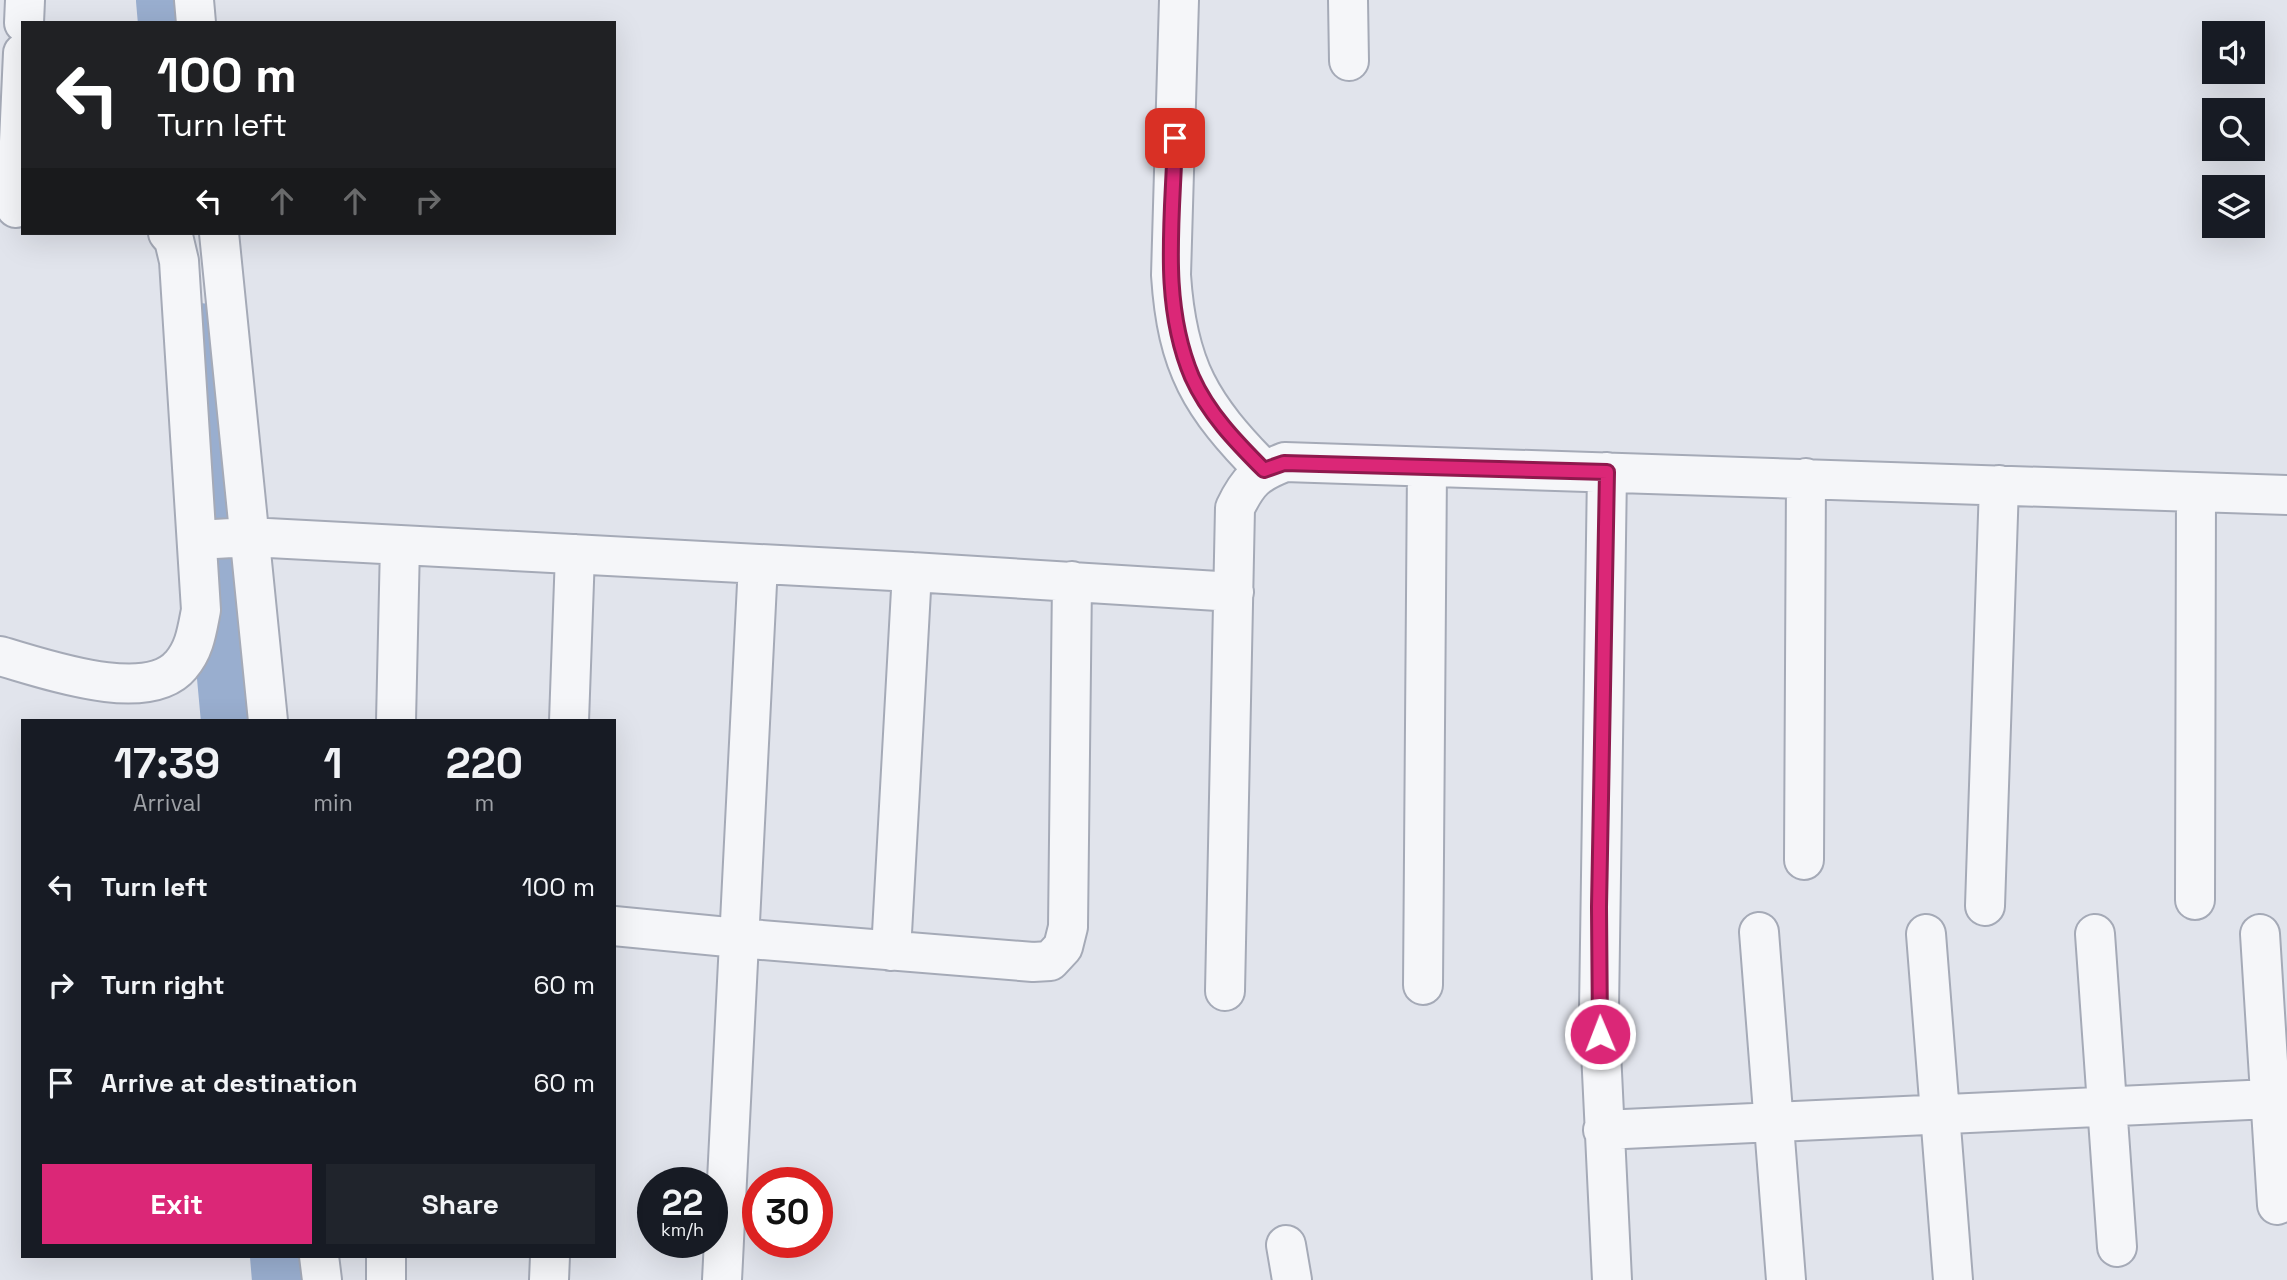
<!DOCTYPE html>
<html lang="en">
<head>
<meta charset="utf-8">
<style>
  :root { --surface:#171b24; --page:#20242c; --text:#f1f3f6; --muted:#9ea1a6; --accent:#db2777 }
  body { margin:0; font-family:"Space Grotesk",sans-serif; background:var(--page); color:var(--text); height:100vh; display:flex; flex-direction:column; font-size:26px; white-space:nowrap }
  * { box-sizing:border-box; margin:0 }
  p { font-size:23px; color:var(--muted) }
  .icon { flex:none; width:38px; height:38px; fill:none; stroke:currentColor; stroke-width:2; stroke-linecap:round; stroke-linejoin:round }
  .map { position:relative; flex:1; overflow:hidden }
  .details { position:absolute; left:21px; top:719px; width:595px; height:539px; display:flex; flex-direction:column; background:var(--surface); border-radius:0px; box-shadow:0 7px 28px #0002 }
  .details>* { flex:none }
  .hud { position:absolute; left:21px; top:21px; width:595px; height:214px; border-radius:0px; box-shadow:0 7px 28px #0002; background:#202124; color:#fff; overflow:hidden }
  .buttons { position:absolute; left:2202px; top:21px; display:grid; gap:14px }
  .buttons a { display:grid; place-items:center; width:63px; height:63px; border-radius:0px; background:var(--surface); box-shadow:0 7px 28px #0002; font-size:35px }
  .speed { position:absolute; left:637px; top:1167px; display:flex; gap:14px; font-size:35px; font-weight:700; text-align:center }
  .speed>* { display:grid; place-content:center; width:91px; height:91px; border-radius:50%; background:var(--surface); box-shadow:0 7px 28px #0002; line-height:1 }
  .speed small { font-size:18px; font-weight:400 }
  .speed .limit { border:10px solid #d22; background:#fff; color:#111 }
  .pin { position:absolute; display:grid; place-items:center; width:60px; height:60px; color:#fff; margin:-30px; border-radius:14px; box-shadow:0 4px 10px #0006 }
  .me { position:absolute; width:77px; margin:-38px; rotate:359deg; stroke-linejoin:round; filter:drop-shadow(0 0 5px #0008) }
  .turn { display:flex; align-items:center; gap:24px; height:147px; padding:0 21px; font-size:32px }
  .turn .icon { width:91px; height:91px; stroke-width:2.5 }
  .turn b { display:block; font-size:49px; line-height:60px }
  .lanes { display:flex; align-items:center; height:66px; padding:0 21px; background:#0003; justify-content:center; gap:35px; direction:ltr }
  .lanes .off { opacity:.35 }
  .eta { display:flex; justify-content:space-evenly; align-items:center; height:119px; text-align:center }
  .eta b { font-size:42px; font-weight:700; line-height:49px }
  .cta { display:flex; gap:14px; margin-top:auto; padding:14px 21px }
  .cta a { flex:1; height:80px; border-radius:0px; background:var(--accent); color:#fff; font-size:28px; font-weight:700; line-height:80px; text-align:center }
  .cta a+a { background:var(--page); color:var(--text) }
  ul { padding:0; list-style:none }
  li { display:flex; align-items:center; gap:21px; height:98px; padding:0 21px }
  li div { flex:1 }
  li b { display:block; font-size:26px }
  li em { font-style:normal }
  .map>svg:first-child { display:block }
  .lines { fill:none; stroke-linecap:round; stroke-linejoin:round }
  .river { stroke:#99aecf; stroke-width:68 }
  .minor-casing { stroke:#a5aab7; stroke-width:42 }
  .minor { stroke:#f5f6f9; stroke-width:38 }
  .route-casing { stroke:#8e194d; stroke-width:18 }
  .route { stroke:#db2777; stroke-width:12 }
</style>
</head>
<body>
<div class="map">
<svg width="2287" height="1280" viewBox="0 0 2287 1280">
  <rect width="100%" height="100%" fill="#e1e4ec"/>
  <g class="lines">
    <path class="river" d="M170 0 172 23
      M200 337 235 721
      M284 1256 286 1280"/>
    <defs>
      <path id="minor" d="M194 0 196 23
        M1179 0 1171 275C1177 367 1201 406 1264 470
        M1348 0 1349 61
        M24 23 25 0
        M16 208 23 53
        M219 233 268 721
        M1607 472 1599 1010 1612 1280
        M197 540 250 537 912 572 1234 592
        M0 656C43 668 147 706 181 665 195 649 197 630 201 610L179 261 174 240 168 233
        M396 721 400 545
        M569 721 575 554
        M1804 860 1806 478
        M2195 900 2196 492
        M1985 906 1999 485
        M614 926 738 938 1033 962 1050 961 1063 947 1068 927 1072 581
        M1759 932 1786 1280
        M1926 934 1953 1280
        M2095 934 2117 1247
        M2260 934 2277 1205
        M891 951 912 572
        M1423 985 1427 467
        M1225 991 1235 508C1248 481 1256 473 1285 462L2287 495
        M1603 1130 2270 1099
        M1286 1245 1292 1280
        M319 1256 322 1280
        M386 1280V1256
        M549 1280 550 1256
        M722 1280 758 564"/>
    </defs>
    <use href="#minor" class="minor-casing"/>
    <use href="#minor" class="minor"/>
  </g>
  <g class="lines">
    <defs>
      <path id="route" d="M1175 138C1173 217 1160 302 1192 377 1208 413 1236 442 1264 470L1284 463 1607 472 1599 907 1600 1034"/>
    </defs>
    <use href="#route" class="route-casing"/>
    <use href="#route" class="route"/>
  </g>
</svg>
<div class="buttons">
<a><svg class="icon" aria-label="sound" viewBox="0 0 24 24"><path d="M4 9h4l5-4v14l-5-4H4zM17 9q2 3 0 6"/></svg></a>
<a><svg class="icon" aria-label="search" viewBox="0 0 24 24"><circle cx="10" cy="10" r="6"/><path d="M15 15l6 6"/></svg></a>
<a><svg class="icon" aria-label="layers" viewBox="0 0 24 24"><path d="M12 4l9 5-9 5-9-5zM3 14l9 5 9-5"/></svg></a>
</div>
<div class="speed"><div>22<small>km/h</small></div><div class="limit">30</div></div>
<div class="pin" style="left:1175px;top:138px;background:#d93025"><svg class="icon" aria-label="arrive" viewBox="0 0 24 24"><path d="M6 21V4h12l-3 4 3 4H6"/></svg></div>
<svg class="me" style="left:1600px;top:1034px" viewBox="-20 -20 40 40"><circle r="17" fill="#db2777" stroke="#fff" stroke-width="3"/><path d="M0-11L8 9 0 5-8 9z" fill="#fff"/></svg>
<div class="hud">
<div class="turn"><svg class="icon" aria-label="left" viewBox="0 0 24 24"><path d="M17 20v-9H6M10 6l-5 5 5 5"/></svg><div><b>100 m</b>Turn left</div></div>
<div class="lanes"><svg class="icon" aria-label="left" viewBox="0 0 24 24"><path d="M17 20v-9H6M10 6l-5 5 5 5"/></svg><svg class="icon off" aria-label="ahead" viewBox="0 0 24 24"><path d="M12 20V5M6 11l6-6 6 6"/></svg><svg class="icon off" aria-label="ahead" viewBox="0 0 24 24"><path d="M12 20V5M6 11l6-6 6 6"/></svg><svg class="icon off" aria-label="right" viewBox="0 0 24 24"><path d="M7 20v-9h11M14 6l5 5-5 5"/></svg></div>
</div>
<section class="details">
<div class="eta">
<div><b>17:39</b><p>Arrival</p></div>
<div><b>1</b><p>min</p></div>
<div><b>220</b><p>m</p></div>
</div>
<ul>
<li><svg class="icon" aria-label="left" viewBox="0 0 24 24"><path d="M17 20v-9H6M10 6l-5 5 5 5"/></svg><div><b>Turn left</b></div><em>100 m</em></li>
<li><svg class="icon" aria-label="right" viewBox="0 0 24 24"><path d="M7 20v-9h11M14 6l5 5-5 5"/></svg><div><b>Turn right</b></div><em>60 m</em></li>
<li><svg class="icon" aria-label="arrive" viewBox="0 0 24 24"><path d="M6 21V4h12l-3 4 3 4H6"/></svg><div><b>Arrive at destination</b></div><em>60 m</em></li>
</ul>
<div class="cta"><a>Exit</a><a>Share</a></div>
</section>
</div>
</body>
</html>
